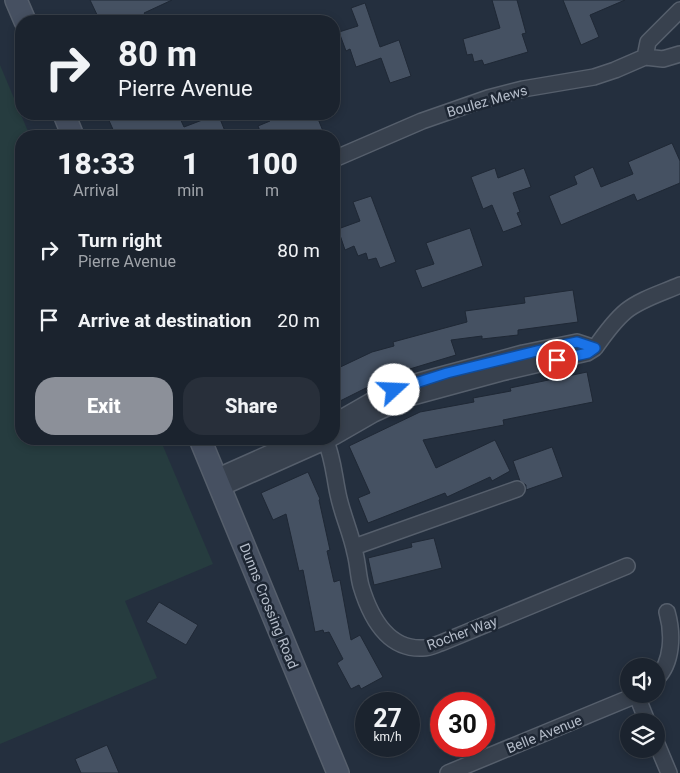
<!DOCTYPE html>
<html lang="en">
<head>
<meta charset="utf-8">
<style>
  :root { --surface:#1b232e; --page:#282f3a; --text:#f1f3f6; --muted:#a0a4aa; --line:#39404a; --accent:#8c9099 }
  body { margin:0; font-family:Roboto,sans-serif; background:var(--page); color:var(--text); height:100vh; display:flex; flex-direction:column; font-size:19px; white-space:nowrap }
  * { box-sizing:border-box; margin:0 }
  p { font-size:16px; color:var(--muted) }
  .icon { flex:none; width:28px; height:28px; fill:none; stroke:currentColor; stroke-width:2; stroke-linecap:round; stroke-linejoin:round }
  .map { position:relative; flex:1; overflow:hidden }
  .sheet { position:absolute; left:15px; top:130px; width:325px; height:315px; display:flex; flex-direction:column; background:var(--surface); border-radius:20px; box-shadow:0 2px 8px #0003,0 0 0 1px var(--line) }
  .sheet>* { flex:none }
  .guide { position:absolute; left:15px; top:15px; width:325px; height:105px; border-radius:20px; box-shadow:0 2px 8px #0003,0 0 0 1px var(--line); background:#1b232e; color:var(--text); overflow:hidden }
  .fabs { position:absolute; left:620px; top:658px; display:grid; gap:10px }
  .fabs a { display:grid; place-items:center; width:45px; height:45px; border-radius:50%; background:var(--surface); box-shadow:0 2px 8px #0003,0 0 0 1px var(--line); font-size:25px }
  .speed { position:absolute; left:355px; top:692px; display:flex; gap:10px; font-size:25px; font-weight:700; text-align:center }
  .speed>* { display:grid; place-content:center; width:65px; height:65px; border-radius:50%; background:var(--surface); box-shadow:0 2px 8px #0003,0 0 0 1px var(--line); line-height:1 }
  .speed small { font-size:12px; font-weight:400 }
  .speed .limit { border:8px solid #d22; background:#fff; color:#111 }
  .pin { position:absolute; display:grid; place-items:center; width:42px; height:42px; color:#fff; margin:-21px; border:2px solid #fff; border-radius:50%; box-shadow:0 1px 5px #0007 }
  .me { position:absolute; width:55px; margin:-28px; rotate:70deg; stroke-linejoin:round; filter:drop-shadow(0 0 4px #0008) }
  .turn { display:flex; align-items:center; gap:18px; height:105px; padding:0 20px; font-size:22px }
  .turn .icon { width:65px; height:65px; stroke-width:2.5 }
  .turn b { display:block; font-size:35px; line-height:42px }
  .eta { display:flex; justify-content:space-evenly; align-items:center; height:85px; text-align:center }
  .eta b { font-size:30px; font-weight:800; line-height:35px }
  .button { display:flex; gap:10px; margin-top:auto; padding:10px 20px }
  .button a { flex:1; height:58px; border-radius:20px; background:var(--accent); color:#fff; font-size:20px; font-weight:800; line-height:58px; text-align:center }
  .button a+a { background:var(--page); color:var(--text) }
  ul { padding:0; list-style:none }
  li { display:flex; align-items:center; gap:15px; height:70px; padding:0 20px }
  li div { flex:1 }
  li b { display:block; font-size:19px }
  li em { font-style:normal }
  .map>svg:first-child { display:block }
  .green { fill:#263c3f }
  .building { fill:#455162; stroke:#1f2835 }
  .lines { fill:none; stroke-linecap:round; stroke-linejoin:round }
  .street-casing { stroke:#565f6c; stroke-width:18 }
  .secondary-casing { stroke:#565f6c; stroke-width:24 }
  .street { stroke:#38414e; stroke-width:15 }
  .secondary { stroke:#465061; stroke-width:21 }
  .route-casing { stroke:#114b97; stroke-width:12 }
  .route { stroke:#1a73e8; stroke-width:9 }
  .labels { text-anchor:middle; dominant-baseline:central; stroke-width:5; stroke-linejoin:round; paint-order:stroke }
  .street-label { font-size:14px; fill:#b4bcc9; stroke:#1d2633 }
</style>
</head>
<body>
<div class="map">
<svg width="680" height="773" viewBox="0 0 680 773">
  <rect width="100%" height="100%" fill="#242f3e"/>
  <path class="green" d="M0 65 30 136H21V439H160L213 564 125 601 157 678 0 744Z"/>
  <path class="building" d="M90 0H172L144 13 146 16 134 21H100Z
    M492 0H517L526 33 522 34 528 52 484 65 482 60 474 62 472 54 467 55 463 39 500 28Z
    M563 0H625L590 15 599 37 581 45Z
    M365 3 380 47 399 40 411 76 390 83 381 58 356 67 350 49 346 51 339 32 358 26 351 8Z
    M106 114H178L184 127 218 114 227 136H116Z
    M279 114H316L323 131 310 136H262L258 126 270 121 269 118Z
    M672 143 680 161V183L637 201 634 194 561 225 549 196 577 184 574 176 593 167 601 187 633 174 628 162Z
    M495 168 498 178 524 168 531 187 513 193 520 212 517 213 522 225 503 232 492 205 483 209 471 177Z
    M371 196 396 262 380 268 376 258 368 260 366 253 358 256 354 246 345 250 338 229 360 221 353 202Z
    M470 228 483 266 422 288 415 270 434 264 426 243Z
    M573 290 578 322 518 330V335L482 339V336L451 340 456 355 380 378 382 380 334 404V370L372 352 394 346 393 342 467 322 465 311 525 303 524 297Z
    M587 372 593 402 503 420 504 425 423 440 436 468 495 440 510 471 492 481 490 477 447 497 445 493 368 523 358 498 370 493 349 446 420 412 474 402 473 398 511 391 510 388Z
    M552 447 563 477 526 490V485L520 481 513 461Z
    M308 472 320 499 319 500 330 550 327 551 334 582 340 580 351 640 360 635 383 677 361 689 359 685 351 689 337 663 343 659 329 632 324 633 323 630 315 632 303 570 299 571 286 514 273 520 261 493Z
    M434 538 442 568 374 585 368 558 412 547 411 543Z
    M159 602 198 625 186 645 146 622Z
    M107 745 119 773H81L75 759Z"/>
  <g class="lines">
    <defs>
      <path id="street" d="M645 57 648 42 680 10
        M334 159 422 121 488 98 523 89 594 77 615 70 645 57 663 59 680 54
        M595 348C604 335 614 321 626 311 641 299 662 293 680 285
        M334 422 376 398 412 383 437 376 523 353 577 342 595 348 587 353 501 373 409 398 374 414 334 437
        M325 439C333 457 334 475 338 494 342 514 351 533 355 553 358 564 358 575 361 586 370 616 387 650 423 648 429 648 435 645 441 643L627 566
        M216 477 301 439
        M221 488 331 439
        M354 547 517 489
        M656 679C673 663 673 633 667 612
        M637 696 647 721
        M656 742 669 773
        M448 773 639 694"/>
      <path id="secondary" d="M16 0 25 21
        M64 114 73 136
        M200 439 338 773"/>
    </defs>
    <use href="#street" class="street-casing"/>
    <use href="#secondary" class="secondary-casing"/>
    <use href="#street" class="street"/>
    <use href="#secondary" class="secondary"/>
  </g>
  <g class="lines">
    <defs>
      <path id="route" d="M394 390 447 373 553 347 577 342 595 348 588 353 557 360"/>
    </defs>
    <use href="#route" class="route-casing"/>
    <use href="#route" class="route"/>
  </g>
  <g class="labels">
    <g class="street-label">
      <text transform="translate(487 101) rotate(-16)">Boulez Mews</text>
      <text transform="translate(269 606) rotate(68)">Dunns Crossing Road</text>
      <text transform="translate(462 633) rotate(-20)">Rocher Way</text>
      <text transform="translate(544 734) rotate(-22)">Belle Avenue</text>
    </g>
  </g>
</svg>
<div class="fabs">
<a><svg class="icon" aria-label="sound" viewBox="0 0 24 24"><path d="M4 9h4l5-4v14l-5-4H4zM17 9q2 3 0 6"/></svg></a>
<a><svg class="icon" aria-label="layers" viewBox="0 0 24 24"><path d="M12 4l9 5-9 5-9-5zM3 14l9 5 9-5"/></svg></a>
</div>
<div class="speed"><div>27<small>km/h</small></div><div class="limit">30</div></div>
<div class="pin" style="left:557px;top:360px;background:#d93025"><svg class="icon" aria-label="arrive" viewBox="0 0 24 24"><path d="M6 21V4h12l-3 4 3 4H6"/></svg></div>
<svg class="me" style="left:394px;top:390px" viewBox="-20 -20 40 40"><circle r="19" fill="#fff"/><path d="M0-13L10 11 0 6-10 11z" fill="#1a73e8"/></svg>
<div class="guide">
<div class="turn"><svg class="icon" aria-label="right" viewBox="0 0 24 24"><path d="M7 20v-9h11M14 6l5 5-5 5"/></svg><div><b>80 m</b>Pierre Avenue</div></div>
</div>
<section class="sheet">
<div class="eta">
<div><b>18:33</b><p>Arrival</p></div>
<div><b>1</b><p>min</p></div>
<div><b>100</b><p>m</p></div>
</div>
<ul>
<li><svg class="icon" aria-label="right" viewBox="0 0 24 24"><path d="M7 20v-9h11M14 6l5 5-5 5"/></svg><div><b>Turn right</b><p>Pierre Avenue</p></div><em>80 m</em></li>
<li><svg class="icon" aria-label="arrive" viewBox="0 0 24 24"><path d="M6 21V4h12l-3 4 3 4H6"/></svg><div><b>Arrive at destination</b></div><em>20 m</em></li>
</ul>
<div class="button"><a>Exit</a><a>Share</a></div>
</section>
</div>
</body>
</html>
